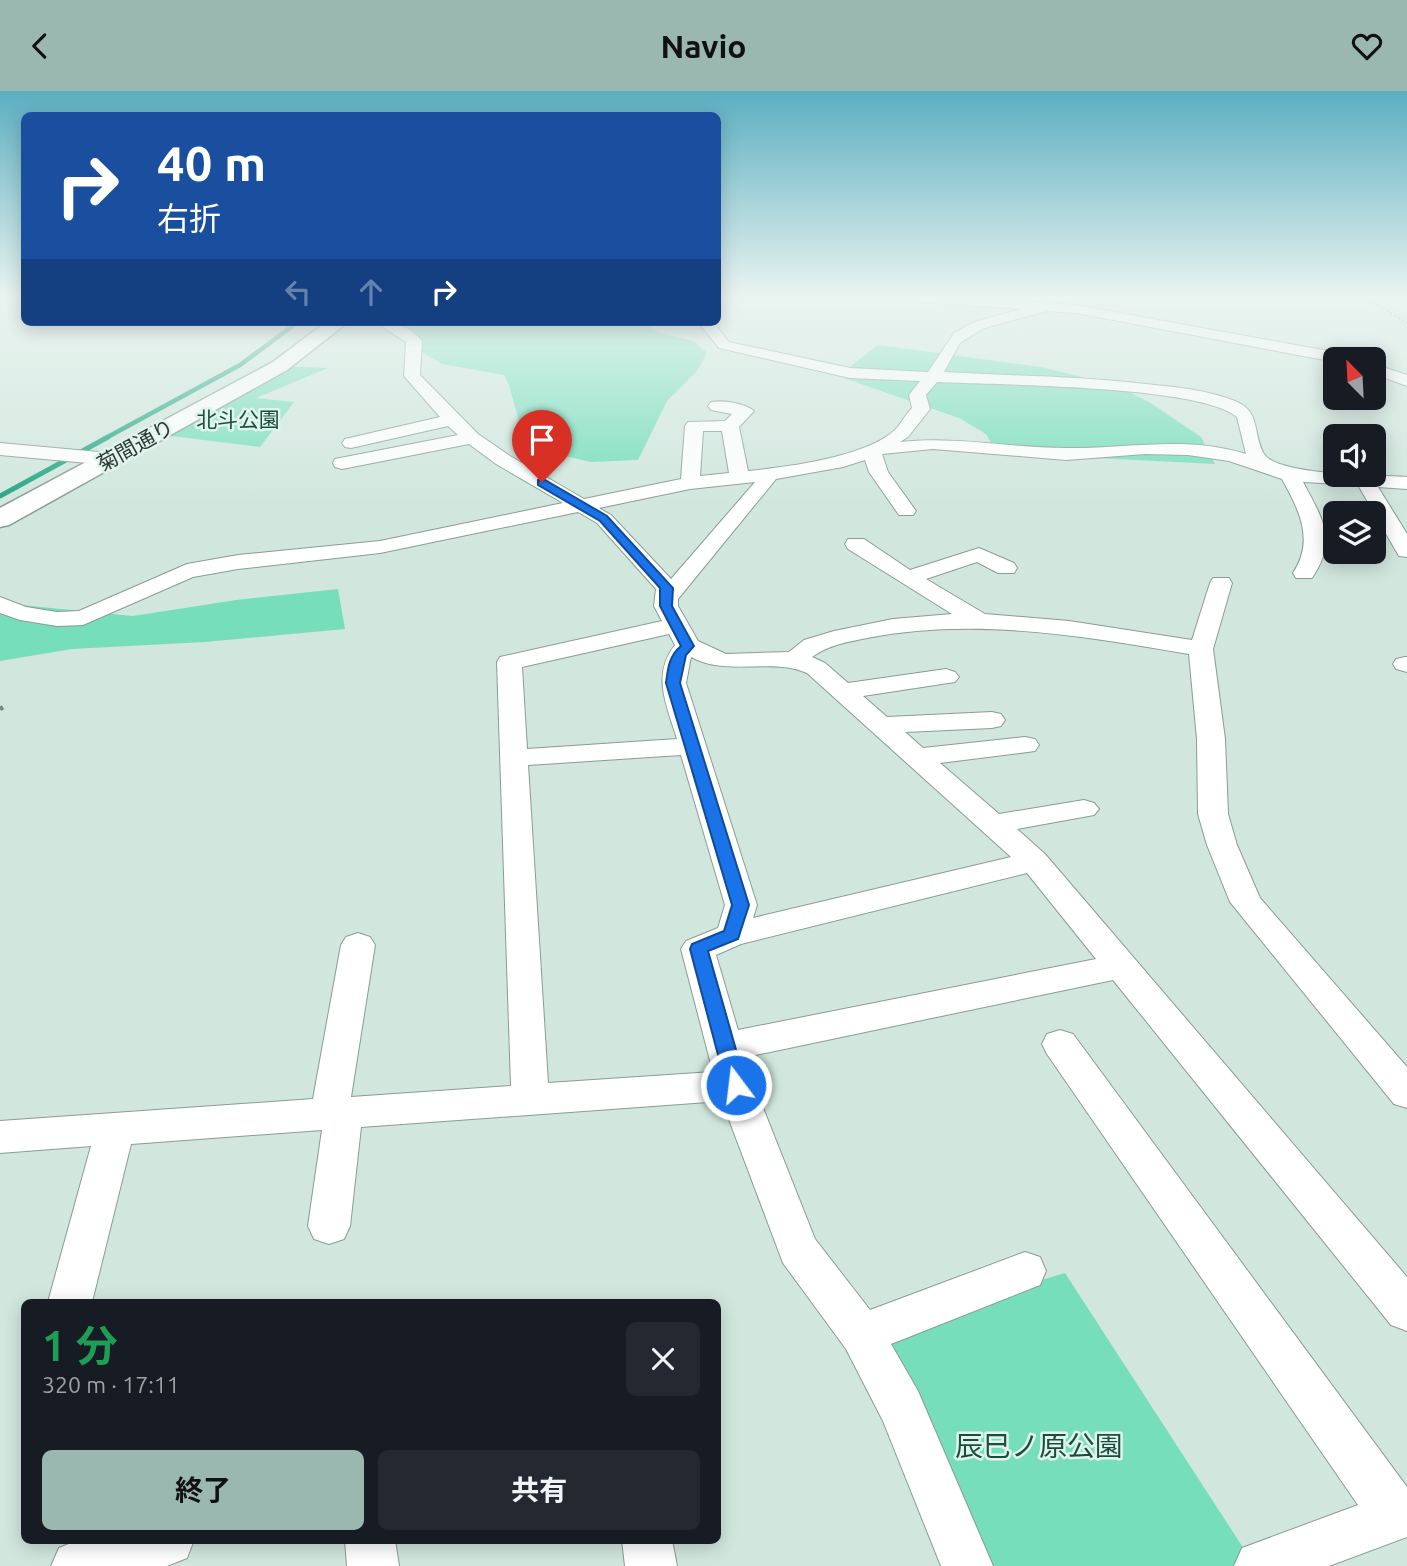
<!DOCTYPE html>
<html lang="ja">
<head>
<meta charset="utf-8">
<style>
  :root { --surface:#171b24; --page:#242831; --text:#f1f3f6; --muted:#9ea1a6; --accent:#9bb8b0 }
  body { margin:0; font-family:Ubuntu,"Noto Sans JP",sans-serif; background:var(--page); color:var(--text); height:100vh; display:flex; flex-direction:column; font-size:26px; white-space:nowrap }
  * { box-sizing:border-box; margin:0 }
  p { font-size:23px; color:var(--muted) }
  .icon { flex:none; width:38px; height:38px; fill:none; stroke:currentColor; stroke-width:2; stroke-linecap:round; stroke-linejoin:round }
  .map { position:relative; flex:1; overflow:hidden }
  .sheet { position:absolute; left:21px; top:1208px; width:700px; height:245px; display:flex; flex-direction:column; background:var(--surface); border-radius:10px; box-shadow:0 4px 18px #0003 }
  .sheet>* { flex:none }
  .top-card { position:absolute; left:21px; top:21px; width:700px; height:214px; border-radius:10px; box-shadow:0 4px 18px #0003; background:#1a4fa0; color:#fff; overflow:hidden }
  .needle { width:46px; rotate:336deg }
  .fabs { position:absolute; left:1323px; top:256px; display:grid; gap:14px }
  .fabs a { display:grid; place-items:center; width:63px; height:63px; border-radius:10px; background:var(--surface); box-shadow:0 4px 18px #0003; font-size:35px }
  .pin { position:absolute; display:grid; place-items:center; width:60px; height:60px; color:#fff; margin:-72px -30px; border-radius:50% 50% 50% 0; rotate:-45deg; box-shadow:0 0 7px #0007 }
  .pin .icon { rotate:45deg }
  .me { position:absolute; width:77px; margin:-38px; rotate:345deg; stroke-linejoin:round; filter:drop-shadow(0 0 5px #0008) }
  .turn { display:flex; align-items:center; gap:24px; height:147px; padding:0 21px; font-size:32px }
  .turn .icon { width:91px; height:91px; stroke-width:2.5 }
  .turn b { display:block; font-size:49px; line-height:60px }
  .lanes { display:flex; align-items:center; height:66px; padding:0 21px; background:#0003; justify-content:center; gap:35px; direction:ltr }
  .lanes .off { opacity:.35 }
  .round { display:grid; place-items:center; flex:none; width:74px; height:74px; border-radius:10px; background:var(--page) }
  .headline { display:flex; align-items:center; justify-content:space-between; height:119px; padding:0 21px }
  h1 { font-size:42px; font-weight:700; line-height:52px; color:#1e9e55 }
  .button { display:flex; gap:14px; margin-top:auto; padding:14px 21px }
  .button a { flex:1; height:80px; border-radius:10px; background:var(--accent); color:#111; font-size:28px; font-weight:700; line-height:80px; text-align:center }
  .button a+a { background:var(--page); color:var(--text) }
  header { display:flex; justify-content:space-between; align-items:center; height:91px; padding:0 21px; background:var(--accent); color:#111; font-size:32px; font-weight:700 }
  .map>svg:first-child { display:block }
  .green { fill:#77debc }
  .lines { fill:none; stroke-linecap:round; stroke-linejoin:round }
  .stream-far1 { stroke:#26a684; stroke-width:4.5 }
  .stream { stroke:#26a684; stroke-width:5 }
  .street-casing { stroke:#889c94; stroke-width:2 }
  .secondary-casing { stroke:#889c94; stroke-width:3 }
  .path-far1 { stroke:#788781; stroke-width:2.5; stroke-dasharray:2 2.5; stroke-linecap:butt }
  .path { stroke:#788781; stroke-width:4.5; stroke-dasharray:3.5 4.5; stroke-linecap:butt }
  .street { fill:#fff; fill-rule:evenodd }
  .secondary { fill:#fff; fill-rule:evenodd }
  .route { fill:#1a73e8; stroke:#114b97; stroke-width:2 }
  .labels { text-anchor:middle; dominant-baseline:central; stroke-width:5; stroke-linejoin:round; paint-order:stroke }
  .far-park-label { font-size:21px; fill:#1b4d3e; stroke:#dff4ec }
  .far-street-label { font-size:21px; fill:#2e3733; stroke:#dff4ec }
  .near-park-label { font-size:28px; fill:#1b4d3e; stroke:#dff4ec }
</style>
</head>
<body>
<header><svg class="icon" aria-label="back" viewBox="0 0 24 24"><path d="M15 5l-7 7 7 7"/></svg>Navio<svg class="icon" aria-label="heart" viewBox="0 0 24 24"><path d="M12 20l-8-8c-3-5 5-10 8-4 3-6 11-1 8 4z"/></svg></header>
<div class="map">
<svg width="1407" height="1475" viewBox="0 0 1407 1475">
  <rect width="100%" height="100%" fill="#d1e7de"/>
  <path class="green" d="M421 231H665L647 234 657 241 694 250 707 262 696 281 667 310 638 369 591 371 526 356 509 294 504 284 442 273 406 252 402 239Z
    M878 254 1041 276 1115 294 1149 311 1201 346 1215 373 997 362 986 343 959 327 844 287 852 274Z
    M280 275 328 277 256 307 294 311 260 356 155 343Z
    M338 498 345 538 205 551 72 558 0 570V512L133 525 236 509Z
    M1065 1182 1255 1475H965L862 1243Z"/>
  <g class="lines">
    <path class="stream-far1" d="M104 348 240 274 298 231"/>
    <path class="stream" d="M0 405 108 346"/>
    <defs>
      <path id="street" d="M914 207H974L1076 214 1345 263 1353 268H1335V271L1076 222 1047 220 984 237 960 252 944 281C1011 285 1079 285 1146 293 1176 296 1208 299 1235 310 1262 321 1252 343 1264 363 1278 385 1379 384 1407 386V398L1378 396 1407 443V466L1399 465 1396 460 1358 394 1303 391C1322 427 1338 449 1312 487H1296L1293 482C1315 449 1299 419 1282 388L1229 370 1188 364 1145 363 1066 369 933 358 882 363 888 381 916 420 913 424H899L869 381 865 369 843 376 776 388 678 508V515L698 550 726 563 789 561 804 549 834 540 893 528 952 523 848 458 845 453 848 448H864L910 479 979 457 1014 472 1017 477 1014 482H998L977 471 926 488 985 523 1069 530 1192 549 1210 492 1213 487H1229L1232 492 1213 558 1225 648 1228 723 1237 754 1260 807 1407 976V1017L1394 1013 1230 811 1207 754 1198 723 1197 648 1189 563C1082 545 975 526 867 547 848 551 828 554 812 566L825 572 848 592 946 578 955 581 959 586 955 591 863 605 887 626 992 621 1001 623 1005 629 1001 635 992 637 905 641 923 657 1025 646 1035 648 1039 654 1035 660 940 672 999 723 1084 709 1094 712 1099 718 1094 724 1017 738 1045 763 1407 1186V1240L1391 1234 1113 889 746 966 754 994 815 1148 870 1219 1025 1161 1040 1166 1046 1180 1040 1194 891 1253 918 1300 993 1475H941L883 1330 846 1258 783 1172 722 1010 361 1036 350 1135 344 1148 329 1153 314 1148 308 1135 322 1039 131 1053 92 1211H48L91 1055 0 1062V1030L313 1008 341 854 346 846 358 842 370 846 375 854 351 1006 511 995 497 571 500 566 662 530 654 515 656 498 597 432 578 421 380 462 238 478 193 486 83 534 57 535 20 529 0 522V506L26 516 57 521 79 520 187 473 238 464 380 450 563 412 496 373 469 353 342 378 335 376 333 372 335 368 458 344 448 335 351 357 345 356 342 352 345 348 440 326 404 285 406 251 375 231C394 231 409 234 422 250L420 284 478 343 510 365 584 408 681 388 685 335 688 331 725 330 732 323 711 319 708 315 711 311C723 309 745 312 754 320L739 336 748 380C787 376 866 366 895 339 901 333 905 324 912 317L909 304 920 290 850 287 719 257 698 231H713L729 251 850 277 928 281 954 242 974 231 1022 218 921 211ZM937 291C994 294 1200 294 1237 326L1246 363C1186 344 1127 358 1066 357 1010 357 956 345 900 351L908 346 930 318 926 304ZM703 340H722L729 382 700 385ZM755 391 671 488 611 424 599 417 690 398ZM669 543 675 554C651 584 667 615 677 648L527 658 522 576ZM691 566C728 586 771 566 807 582L1011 766 753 827 757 814 686 592ZM681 664 725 814 718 837 686 850 681 858 713 981 548 992 528 674ZM1027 782 1096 868 738 939 716 864 741 853Z
        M1374 273 1407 284V295L1374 283Z
        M0 352 110 362 119 368 110 374 0 364Z
        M1405 566H1407V581L1396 578 1393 573 1396 568Z
        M1060 939 1073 943 1407 1396V1446L1329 1475H1234L1242 1457 1358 1414 1047 963 1042 953 1047 943Z
        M78 1449H194L187 1467 167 1475H51L59 1457Z
        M345 1449H395L399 1475H347Z
        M622 1449H672L677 1475H625Z"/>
      <path id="secondary" d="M326 231H348L287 279 9 434 0 436V417L273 271Z"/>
    </defs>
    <use href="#street" class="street-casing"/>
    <use href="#secondary" class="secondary-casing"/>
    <path class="path-far1" d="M1358 207 1378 214 1407 232"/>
    <path class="path" d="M0 618 7 614"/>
    <use href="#street" class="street"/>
    <use href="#secondary" class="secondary"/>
  </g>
  <linearGradient id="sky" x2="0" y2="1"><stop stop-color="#5aaec0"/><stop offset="0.5" stop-color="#eaf4f0"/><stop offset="1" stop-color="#eaf4f0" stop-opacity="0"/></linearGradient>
  <rect width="1407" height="413" fill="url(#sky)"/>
  <path class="route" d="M538 389H545L607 425 673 497 672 515 694 555 686 564 680 592 749 814 738 848 708 860 746 994 743 1000 736 1002 728 1000 726 994 690 858 692 853 724 840 732 814 666 592C668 577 669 565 681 555L660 515V497L600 430 538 394Z"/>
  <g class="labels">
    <g class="far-park-label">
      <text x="238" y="328">北斗公園</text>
    </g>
    <g class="far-street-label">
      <text transform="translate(135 354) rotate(-29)">菊間通り</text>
    </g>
    <g class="near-park-label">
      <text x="1039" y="1354">辰巳ノ原公園</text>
    </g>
  </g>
</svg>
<div class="fabs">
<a><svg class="needle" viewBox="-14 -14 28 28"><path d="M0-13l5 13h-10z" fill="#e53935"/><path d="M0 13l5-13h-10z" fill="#9ea1a6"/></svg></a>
<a><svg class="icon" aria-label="sound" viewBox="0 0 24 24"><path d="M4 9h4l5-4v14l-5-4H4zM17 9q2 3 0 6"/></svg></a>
<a><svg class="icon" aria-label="layers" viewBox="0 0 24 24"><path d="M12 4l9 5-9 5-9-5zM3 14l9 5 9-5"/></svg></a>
</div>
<div class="pin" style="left:542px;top:391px;background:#d93025"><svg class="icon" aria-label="arrive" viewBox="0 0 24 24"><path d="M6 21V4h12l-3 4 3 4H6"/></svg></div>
<svg class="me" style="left:736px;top:994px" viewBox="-20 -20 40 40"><circle r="17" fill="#1a73e8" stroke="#fff" stroke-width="3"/><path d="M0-11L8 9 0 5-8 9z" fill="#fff"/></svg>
<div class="top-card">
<div class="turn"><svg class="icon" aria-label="right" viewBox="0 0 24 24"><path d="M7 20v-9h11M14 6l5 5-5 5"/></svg><div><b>40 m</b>右折</div></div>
<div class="lanes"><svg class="icon off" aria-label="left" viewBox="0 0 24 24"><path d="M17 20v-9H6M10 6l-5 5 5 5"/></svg><svg class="icon off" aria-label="ahead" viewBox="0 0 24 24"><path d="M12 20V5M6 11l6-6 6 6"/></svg><svg class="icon" aria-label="right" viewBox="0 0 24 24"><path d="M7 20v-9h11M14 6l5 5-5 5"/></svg></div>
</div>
<section class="sheet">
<div class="headline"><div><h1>1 分</h1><p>320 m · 17:11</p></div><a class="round"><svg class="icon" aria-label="close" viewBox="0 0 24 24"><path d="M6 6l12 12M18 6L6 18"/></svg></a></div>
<div class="button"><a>終了</a><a>共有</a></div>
</section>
</div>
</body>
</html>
